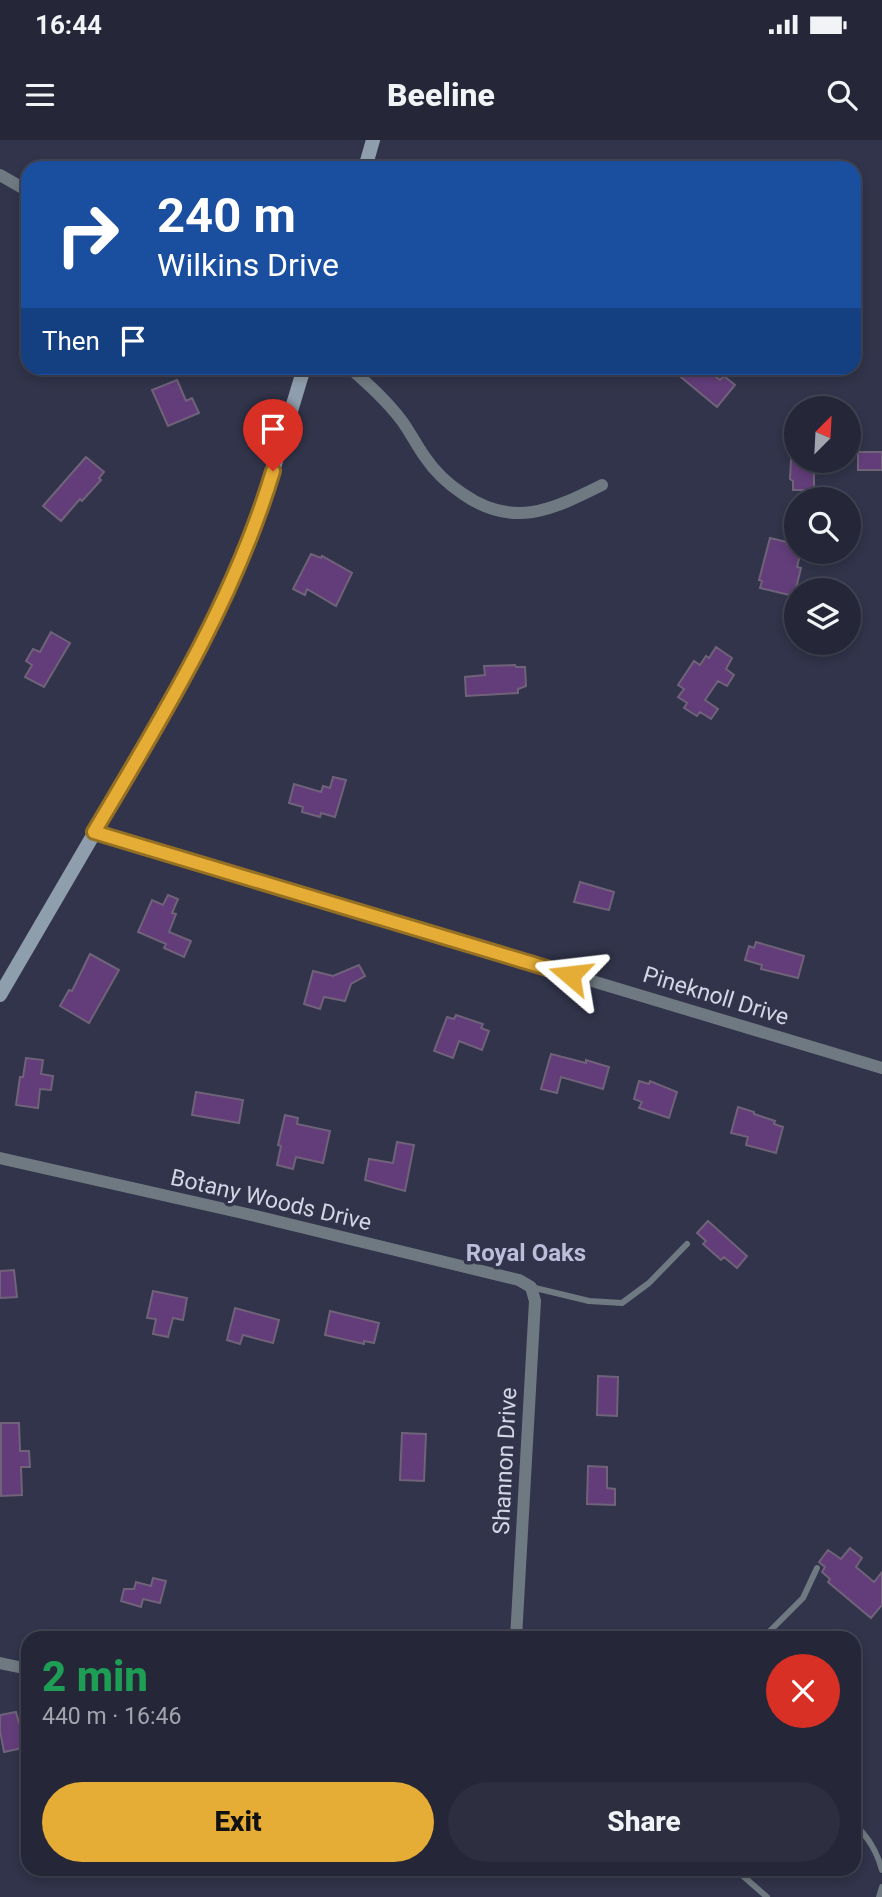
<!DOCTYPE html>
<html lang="en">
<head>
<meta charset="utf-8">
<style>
  :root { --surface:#252738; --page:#2d2f40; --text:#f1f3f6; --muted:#a3a5ae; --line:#424453; --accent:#e5ad36 }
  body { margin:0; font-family:Roboto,sans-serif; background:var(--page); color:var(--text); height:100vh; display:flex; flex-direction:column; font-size:26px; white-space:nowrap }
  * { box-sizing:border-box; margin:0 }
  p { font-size:23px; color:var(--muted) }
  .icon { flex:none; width:38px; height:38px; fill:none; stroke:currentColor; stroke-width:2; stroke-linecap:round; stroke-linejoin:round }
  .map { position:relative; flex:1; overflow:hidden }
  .drawer { position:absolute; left:21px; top:1491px; width:840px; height:245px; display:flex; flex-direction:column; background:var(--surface); border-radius:21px; box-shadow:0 4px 10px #0003,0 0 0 2px var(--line) }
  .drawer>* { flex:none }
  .banner { position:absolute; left:21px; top:21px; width:840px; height:214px; border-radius:21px; box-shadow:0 4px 10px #0003,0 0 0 2px var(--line); background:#1a4fa0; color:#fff; overflow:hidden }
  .needle { width:46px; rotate:24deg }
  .fabs { position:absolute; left:784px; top:256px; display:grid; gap:14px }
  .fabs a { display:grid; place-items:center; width:77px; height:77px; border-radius:50%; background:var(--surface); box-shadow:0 4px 10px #0003,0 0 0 2px var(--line); font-size:35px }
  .pin { position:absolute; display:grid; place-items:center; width:60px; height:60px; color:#fff; margin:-72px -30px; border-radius:50% 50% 50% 0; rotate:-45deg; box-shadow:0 0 7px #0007 }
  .pin .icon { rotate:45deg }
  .me { position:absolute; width:77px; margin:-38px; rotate:287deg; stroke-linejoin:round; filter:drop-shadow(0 0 5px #0008) }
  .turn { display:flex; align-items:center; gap:24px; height:147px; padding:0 21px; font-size:32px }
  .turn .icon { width:91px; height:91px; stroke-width:2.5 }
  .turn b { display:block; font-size:49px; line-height:60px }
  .then { display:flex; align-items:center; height:66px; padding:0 21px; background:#0003; gap:14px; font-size:26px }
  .round { display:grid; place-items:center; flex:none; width:74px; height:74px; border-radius:37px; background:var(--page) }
  .summary { display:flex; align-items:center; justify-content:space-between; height:119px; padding:0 21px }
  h1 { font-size:42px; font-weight:800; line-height:52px; color:#1e9e55 }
  .primary-button { display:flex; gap:14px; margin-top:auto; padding:14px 21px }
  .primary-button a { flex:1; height:80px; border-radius:42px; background:var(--accent); color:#111; font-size:28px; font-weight:800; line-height:80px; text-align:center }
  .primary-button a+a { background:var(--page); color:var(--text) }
  .status { display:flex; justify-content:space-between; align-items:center; height:49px; padding:0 35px; background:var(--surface); direction:ltr }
  .status svg { height:19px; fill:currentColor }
  header { display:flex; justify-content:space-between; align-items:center; height:91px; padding:0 21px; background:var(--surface); font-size:32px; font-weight:800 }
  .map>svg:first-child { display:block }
  .building { fill:#623d79; stroke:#6f6279; stroke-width:2 }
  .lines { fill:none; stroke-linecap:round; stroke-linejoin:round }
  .lane { stroke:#6f7981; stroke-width:6 }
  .street { stroke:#6f7981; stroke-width:12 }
  .secondary { stroke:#8f9eac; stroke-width:14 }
  .route-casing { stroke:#957023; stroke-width:18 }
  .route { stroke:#e5ad36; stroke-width:12 }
  .labels { text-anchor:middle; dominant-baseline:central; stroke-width:7; stroke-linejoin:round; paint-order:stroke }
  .street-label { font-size:23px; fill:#d3d6e4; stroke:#31344a }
  .neighbourhood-label { font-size:24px; font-weight:bold; fill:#babeda; stroke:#31344a }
</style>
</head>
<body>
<div class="status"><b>16:44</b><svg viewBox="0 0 49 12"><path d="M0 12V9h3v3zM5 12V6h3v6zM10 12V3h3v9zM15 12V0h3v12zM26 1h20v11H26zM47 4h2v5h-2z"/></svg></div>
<header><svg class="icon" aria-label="menu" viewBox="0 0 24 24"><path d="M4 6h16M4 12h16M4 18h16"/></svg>Beeline<svg class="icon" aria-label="search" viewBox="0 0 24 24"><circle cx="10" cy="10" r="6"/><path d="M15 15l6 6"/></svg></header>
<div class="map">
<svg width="882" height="1757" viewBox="0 0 882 1757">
  <rect width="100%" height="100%" fill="#31344a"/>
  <path class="building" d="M670 228H704L720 240 724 236 735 245 717 267Z
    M177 240 186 261 192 258 199 273 168 286 152 250Z
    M858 312H882V330H858Z
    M86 317 104 332 99 338 101 340 82 361 80 359 61 381 43 366Z
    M791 320H824V331L814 330V350H793V341L790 339Z
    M770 398 787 402V404L796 407V411H801L797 427 801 428 794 456 760 448 762 441 759 440Z
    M311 414 321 418 322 416 352 433 336 466 307 449 305 455 293 449Z
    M51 492 70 503 44 547 25 537 32 525 26 521 33 509 40 512Z
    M716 507 732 518 726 529 734 535 727 546 718 541 705 560 718 569 711 579 700 572 697 576 684 568 687 563 678 557 684 549 678 545 694 521 700 525 706 516 709 518Z
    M515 525 516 527H525L526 546 518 549V553L466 556 465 537 485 535 484 526Z
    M333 637 346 640 335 677 321 673 320 677 302 672 303 667 289 663 294 644 321 652 323 646 330 648Z
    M580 742 614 752 609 770 574 762Z
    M168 755 178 759 172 773 176 774 169 792 191 801 184 817 164 808 166 804 138 792 152 760 163 765Z
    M756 802 804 816 798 838 761 829 762 825 745 820 749 806 754 808Z
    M90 814 119 830 89 883 60 866 69 850 72 851Z
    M359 825 365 836 351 844 345 861 324 857 320 869 304 864 313 831 333 836Z
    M456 875 483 884 481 888 489 891 482 910 459 901 453 918 434 911 447 877 454 879Z
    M551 914 586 923V920L609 927 603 949 561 937 557 953 541 949Z
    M26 918 43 920 41 934 53 936 51 950 40 949 38 968 16 965 20 937H23Z
    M639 941 649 944 650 941 677 952 669 978 639 968 642 962 634 959Z
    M196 952 243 960 239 983 192 975Z
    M738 967 754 972V974L775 981 774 984 783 987 776 1013 746 1005 748 997 731 993Z
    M285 975 298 978 297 984 330 991 323 1023 296 1017 293 1029 277 1025 281 1006 278 1005Z
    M397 1002 414 1005 405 1051 365 1040 369 1019 393 1023Z
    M708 1081 747 1116 737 1128 724 1117 721 1120 703 1104 706 1101 697 1093Z
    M14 1130 17 1157 0 1158V1131Z
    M153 1151 187 1158 183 1180 173 1178 168 1197 153 1194 156 1179 147 1178Z
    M235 1168 279 1180 273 1203 243 1195 240 1204 227 1200Z
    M330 1171 379 1183 374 1203 364 1201V1204L325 1195Z
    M598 1236 618 1237 617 1276 597 1275Z
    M1 1283H19L20 1311H29L30 1327H21L22 1355 1 1356Z
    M402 1293 426 1294 424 1341 400 1340Z
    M588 1326 607 1327V1348L615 1349V1365L587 1364Z
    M850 1408 862 1418 856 1427 874 1442 882 1432V1465L871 1478 828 1442 830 1439 822 1432 825 1427 819 1422 828 1410 841 1419Z
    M153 1438 166 1441 160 1463 143 1459 141 1467 121 1461 124 1449H134L136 1442 151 1446Z
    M16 1572 19 1583H22L27 1607 4 1612 0 1591V1575Z"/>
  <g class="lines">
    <path class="lane" d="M531 1147 589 1161 622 1163 649 1143 687 1104
      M763 1498 803 1458 817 1428
      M854 1684C869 1697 877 1712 882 1730
      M735 1729 767 1757
      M879 1757 882 1747"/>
    <path class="street" d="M0 35 28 51
      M350 228C368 244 387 261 402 281 410 292 417 306 425 317 435 332 448 344 463 354 513 389 552 370 602 345
      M95 692 882 928
      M0 1018 247 1074 519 1140 531 1147 535 1161 516 1498
      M0 1523 28 1529"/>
    <path class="secondary" d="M365 28 373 0
      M0 855 190 529 230 447 263 364 304 228"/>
  </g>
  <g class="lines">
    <defs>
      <path id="route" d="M273 331C234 461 163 576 94 692L570 835"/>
    </defs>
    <use href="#route" class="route-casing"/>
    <use href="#route" class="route"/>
  </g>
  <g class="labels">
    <g class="street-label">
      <text transform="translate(716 856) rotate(17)">Pineknoll Drive</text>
      <text transform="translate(271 1060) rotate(13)">Botany Woods Drive</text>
      <text transform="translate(505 1321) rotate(-87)">Shannon Drive</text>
    </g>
    <g class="neighbourhood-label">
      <text x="526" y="1113">Royal Oaks</text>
    </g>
  </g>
</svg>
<div class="fabs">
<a><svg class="needle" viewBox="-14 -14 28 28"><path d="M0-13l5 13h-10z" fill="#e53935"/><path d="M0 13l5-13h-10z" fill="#a3a5ae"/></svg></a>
<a><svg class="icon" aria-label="search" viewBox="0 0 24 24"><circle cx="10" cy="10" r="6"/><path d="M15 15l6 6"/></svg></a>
<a><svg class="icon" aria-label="layers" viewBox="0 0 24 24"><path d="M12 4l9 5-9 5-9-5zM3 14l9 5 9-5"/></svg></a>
</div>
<div class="pin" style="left:273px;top:331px;background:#d93025"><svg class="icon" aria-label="arrive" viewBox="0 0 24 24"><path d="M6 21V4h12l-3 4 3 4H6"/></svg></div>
<svg class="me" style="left:570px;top:835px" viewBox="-20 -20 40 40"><path d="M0-17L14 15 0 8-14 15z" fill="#e5ad36" stroke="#fff" stroke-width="4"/></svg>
<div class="banner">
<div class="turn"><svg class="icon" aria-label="right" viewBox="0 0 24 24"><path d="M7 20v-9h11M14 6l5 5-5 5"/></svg><div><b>240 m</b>Wilkins Drive</div></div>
<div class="then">Then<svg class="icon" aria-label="arrive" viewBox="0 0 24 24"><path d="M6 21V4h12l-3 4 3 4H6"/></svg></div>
</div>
<section class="drawer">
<div class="summary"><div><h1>2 min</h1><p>440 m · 16:46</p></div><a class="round" style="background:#d93025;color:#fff"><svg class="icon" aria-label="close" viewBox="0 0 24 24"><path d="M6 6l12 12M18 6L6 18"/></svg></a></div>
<div class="primary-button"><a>Exit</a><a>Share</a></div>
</section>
</div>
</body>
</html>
